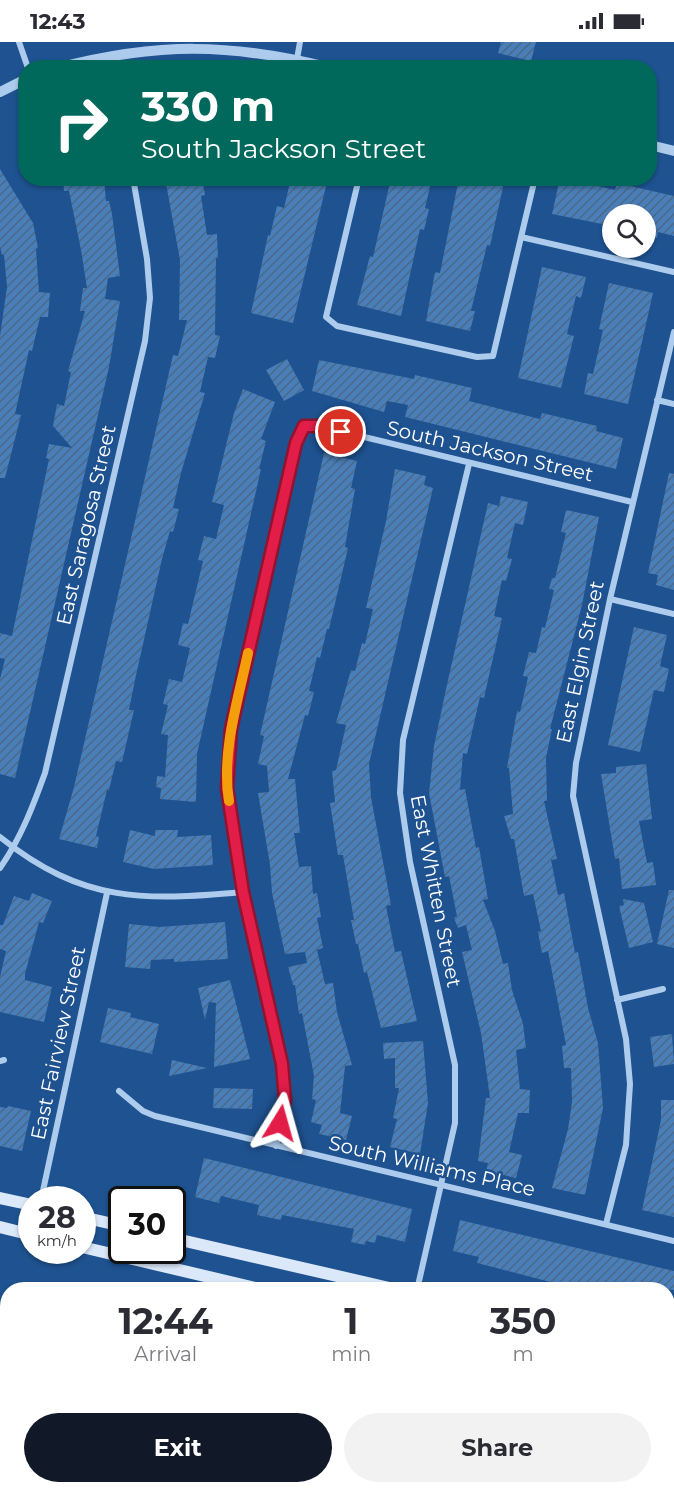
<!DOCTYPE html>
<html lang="en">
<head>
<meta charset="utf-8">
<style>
  :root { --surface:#fff; --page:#f2f2f3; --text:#2b2b33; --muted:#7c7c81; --accent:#111827 }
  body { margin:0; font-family:Montserrat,sans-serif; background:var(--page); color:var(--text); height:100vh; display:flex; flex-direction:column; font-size:22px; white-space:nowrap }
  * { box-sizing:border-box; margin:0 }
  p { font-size:20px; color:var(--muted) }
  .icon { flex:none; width:33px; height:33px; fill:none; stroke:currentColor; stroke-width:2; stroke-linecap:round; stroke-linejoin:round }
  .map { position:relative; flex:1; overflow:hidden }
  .details { position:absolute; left:0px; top:1240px; width:675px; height:212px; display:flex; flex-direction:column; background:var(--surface); border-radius:24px 24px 0 0; box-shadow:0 2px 4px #0004 }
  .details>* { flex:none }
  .top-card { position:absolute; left:18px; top:18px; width:639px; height:126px; border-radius:24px; box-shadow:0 2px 4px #0004; background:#00695c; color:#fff; overflow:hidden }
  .buttons { position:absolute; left:602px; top:162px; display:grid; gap:12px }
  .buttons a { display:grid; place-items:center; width:54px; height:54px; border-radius:50%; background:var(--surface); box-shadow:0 2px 4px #0004; font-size:30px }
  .speed { position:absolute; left:18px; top:1144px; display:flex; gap:12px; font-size:30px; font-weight:700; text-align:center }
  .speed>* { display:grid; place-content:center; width:78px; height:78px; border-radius:50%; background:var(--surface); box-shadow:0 2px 4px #0004; line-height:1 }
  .speed small { font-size:15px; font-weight:400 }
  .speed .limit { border:3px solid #111; border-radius:9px; background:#fff; color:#111 }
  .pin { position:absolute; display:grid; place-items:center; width:51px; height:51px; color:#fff; margin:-26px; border:3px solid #fff; border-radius:50%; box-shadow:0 2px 6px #0007 }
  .me { position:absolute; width:66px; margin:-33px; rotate:8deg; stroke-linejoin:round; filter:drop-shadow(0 0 4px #0008) }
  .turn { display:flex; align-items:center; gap:21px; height:126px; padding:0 24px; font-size:27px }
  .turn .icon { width:78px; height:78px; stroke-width:2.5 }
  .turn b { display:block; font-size:42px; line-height:51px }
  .eta { display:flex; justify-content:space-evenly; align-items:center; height:102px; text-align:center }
  .eta b { font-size:36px; font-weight:700; line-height:42px }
  .action { display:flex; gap:12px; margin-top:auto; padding:12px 24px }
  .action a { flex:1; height:69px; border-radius:36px; background:var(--accent); color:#fff; font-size:24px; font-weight:700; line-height:69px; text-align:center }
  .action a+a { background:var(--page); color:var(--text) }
  .status { display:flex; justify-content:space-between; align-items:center; height:42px; padding:0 30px; background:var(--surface); direction:ltr }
  .status svg { height:16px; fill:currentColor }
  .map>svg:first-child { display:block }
  .garden { fill:#316cad }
  .building { fill:url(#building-hatch) }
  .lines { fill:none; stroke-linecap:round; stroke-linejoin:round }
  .minor { stroke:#adcced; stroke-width:6 }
  .tertiary { stroke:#adcced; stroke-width:10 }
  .secondary { stroke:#dae8fa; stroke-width:12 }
  .route-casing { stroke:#92132f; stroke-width:15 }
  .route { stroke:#e11d48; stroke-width:10 }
  .slow { stroke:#f59e0b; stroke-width:10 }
  .labels { text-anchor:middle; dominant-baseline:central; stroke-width:5; stroke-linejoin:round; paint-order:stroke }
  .street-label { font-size:20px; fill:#fff; stroke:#1e5290 }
</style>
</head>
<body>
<div class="status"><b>12:43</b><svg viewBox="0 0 49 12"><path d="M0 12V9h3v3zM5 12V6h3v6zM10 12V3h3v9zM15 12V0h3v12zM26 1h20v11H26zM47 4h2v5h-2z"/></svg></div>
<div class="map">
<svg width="674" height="1451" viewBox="0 0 674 1451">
  <defs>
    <pattern id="building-hatch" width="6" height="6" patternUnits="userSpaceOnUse" patternTransform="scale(1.5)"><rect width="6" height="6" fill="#4a7eb8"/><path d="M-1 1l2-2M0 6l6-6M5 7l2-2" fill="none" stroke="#4b6887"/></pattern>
  </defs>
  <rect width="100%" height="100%" fill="#1e5290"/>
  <path class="garden" d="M542 1444 594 1445 621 1451H540Z"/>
  <path class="building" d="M501 0H536L531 19 498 11Z
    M0 127 33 181 38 206 36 207 39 250 50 251 48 275H40L32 309 29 308 15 372 21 373 5 436H0V294L7 245 4 213H2L0 205Z
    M63 136H104L106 159H109L112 172 120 234 108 236 105 257 120 259 109 325 15 736 0 732V637L5 617 0 616V591L12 594 49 417 46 416 49 402 72 406 53 384 57 362 64 364 71 330 68 329 85 269H80L83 246H87L81 208 69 149H64Z
    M165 136H202L205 153 201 154 207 193 217 192 218 216H216L215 293 220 294 215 316 208 315 200 350 205 351 181 431 173 466 179 467 173 490 170 489 162 517 135 638 129 668H134L122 720 116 719 109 748H107L96 794 99 795 97 806 59 797 74 745 173 313 178 314 187 278H179L180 218Z
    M291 136H328L293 281 251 271 268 193 270 194 277 164 284 166Z
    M391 136H432L425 166 429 167 424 188 420 187 401 274 357 263 370 214 373 215Z
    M459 136H505L490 204 487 203 471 269H475L470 289 426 279 435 230 440 231Z
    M560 136H582L581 140 615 148 617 141 674 154V194L658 190 657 196 645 193V172H612V184L552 172Z
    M542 225 586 235 581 256 576 254 567 292 574 294 561 346 518 336Z
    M609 241 653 251 628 362 584 352 588 331 593 332 603 288 599 287Z
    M287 317 304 348 284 359 266 328Z
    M319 318 414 337 415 333 472 346 469 359 540 377 542 371 597 384 596 389 623 396 616 427 405 375 408 363 387 359 384 370 312 349Z
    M243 347 275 360 261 397 266 399 259 427H261L197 712 196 760 160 757 161 746 156 745 157 734 165 735 168 693 161 692 168 663 163 662 169 637 182 640 190 606 178 603 183 581 188 582 203 519 198 518 204 494 216 497 224 463 212 460 234 371Z
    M324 411 357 419 351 446 355 447 345 505 348 506 329 587H327L320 616 317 615 309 649 314 650 308 674 305 673 288 737H295L300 791H294L299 825 311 824 313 852 317 851 321 875 317 876 323 906 317 908 325 942 333 941 337 970 352 1023 345 1024 340 1071 352 1074 346 1098 319 1092 322 1083 311 1080 316 1058 312 1057 314 1034 302 971 299 972 295 943H293L288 925 307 921 305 910 285 912 272 851 270 823 258 751 269 750 267 724 258 722 264 694 260 693Z
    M395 427 426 434 424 443 433 446 369 722 371 755 391 863 386 864 395 910 401 909 417 979 381 986 367 930 364 931 358 902H356L351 878H354L343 813H338L330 761 335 760 332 729 336 728 346 683 336 681 351 628 355 629 362 601 365 602 373 567 366 566 386 479Z
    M669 431 674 432V548L656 543 658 533 648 531Z
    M501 454 528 460 523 483 515 481 507 516 512 517 506 539 502 538 494 574 502 576 484 656 480 655 467 712 463 711 460 748 465 747 476 806 479 805 488 857 483 858 495 889 503 922 508 921 512 948 523 982 526 1006 516 1008 520 1047 530 1048 529 1071H518L509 1110 522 1113 516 1136 486 1129 488 1121 478 1119 486 1056H490L481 991 462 910 472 908 466 883 458 886 454 876 457 874 449 834 445 835 429 751 434 704 446 647 488 461 499 464Z
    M566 468 599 475 582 563 550 687H552L546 716 547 759H544L557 817 551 818 558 853 564 851 575 911 578 910 588 966 598 1001 603 1066 585 1153 552 1146 568 1087 572 1060 571 1026H564L562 1004 566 1003 548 909 542 911 538 890 541 889 533 852 524 854 514 797H511L504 774 513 772 509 726H507L517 669 520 670 528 635 523 634 529 610 536 611 542 585 545 586 554 548 549 547 552 536H555L566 491 561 490Z
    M634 585 667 593 660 624 669 627 664 650 654 648 640 710 608 703Z
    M646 722 652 777 639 779 647 821 653 820 656 843 622 847 619 816 615 817 601 732 616 731V725Z
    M130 788 155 794V788H178L177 795 211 793 213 823 154 827 123 820Z
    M669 848H674V906L657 902Z
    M32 851 52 859 43 881 39 880 25 932V938L52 945 44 980 0 970V935L6 909 0 907V883H3L14 854 29 859Z
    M623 857 644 861 653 900 629 906 619 864 624 863Z
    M225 880 228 917 174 920V917L151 918 150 927 125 925 129 882 160 885Z
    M230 938 250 1017 214 1025 216 961 209 960 205 978 198 946Z
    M108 966 131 971 130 975 159 982 152 1012 100 1000Z
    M672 992 674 1022 654 1025 650 995Z
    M423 999 428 1061 420 1112 390 1105 397 1077 393 1076 399 1046H395V1016L384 1017 383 1001Z
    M172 1018 207 1026 169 1034Z
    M214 1046 253 1047 252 1067 213 1066Z
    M661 1058H674V1175L642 1168 661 1078Z
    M8 1064 31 1069 22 1109 0 1104V1065L7 1066Z
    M204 1116 412 1167 405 1200 377 1193 375 1201 366 1199 365 1203 351 1200 354 1187 282 1173 281 1178 257 1173 259 1163 221 1154 219 1161 195 1155Z
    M460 1178 674 1229V1248H630L617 1245 616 1248 587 1246 581 1248 477 1221 479 1215 453 1209Z"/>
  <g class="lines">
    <path class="minor" d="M19 0 28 26
      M113 13 115 26
      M297 17 300 0
      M359 136 326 275 337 284 477 315 493 314 535 136
      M521 195 674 230
      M657 358 674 362
      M610 557 674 572
      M0 795C82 861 144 859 243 850
      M0 826C21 796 33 764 45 731L145 299 150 256 147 217 133 136
      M617 958 663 947
      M0 1019 4 1018
      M119 1049 143 1069 155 1074 674 1199
      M276 1104 285 1058 282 1022 243 850 227 746 231 687 296 401 304 384H319L632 460
      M41 1158 107 851
      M606 1182 626 1103 630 1042 626 997 573 754 576 721 610 557 674 290
      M417 1248 455 1081V1023L410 820 400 751 403 698 469 422"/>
    <path class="tertiary" d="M58 26C158 0 231 1 331 26
      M0 50 26 37
      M650 103 674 109"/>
    <path class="secondary" d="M0 1156 32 1163
      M82 1175 122 1184
      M0 1185 32 1193
      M172 1196 398 1248
      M82 1205 264 1248
      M668 1315 674 1317
      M668 1344 674 1346"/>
  </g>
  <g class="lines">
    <defs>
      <path id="route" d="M280 1081 285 1058 282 1022 243 850 227 746 231 687 296 401 304 384H319L341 390"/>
    </defs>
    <use href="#route" class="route-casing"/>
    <use href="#route" class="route"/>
    <path class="slow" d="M229 759C221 711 238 658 248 611"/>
  </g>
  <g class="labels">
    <g class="street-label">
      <text transform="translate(490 409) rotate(13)">South Jackson Street</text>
      <text transform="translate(86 483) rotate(-77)">East Saragosa Street</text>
      <text transform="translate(580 620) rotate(-78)">East Elgin Street</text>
      <text transform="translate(436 849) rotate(79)">East Whitten Street</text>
      <text transform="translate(58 1001) rotate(-78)">East Fairview Street</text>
      <text transform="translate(432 1124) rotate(13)">South Williams Place</text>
    </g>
  </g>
</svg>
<div class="buttons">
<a><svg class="icon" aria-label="search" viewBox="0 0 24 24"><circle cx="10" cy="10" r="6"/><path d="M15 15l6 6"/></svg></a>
</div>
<div class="speed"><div>28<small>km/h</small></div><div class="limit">30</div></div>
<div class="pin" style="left:341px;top:390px;background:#d93025"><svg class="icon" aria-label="arrive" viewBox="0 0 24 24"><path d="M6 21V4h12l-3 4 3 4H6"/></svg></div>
<svg class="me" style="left:280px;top:1081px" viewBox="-20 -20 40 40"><path d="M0-17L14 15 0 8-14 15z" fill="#e11d48" stroke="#fff" stroke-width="4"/></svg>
<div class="top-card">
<div class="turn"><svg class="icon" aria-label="right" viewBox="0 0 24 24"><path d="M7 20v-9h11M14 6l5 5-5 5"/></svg><div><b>330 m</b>South Jackson Street</div></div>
</div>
<section class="details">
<div class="eta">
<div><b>12:44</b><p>Arrival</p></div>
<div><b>1</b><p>min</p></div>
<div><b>350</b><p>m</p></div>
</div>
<div class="action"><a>Exit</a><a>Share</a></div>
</section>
</div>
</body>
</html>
